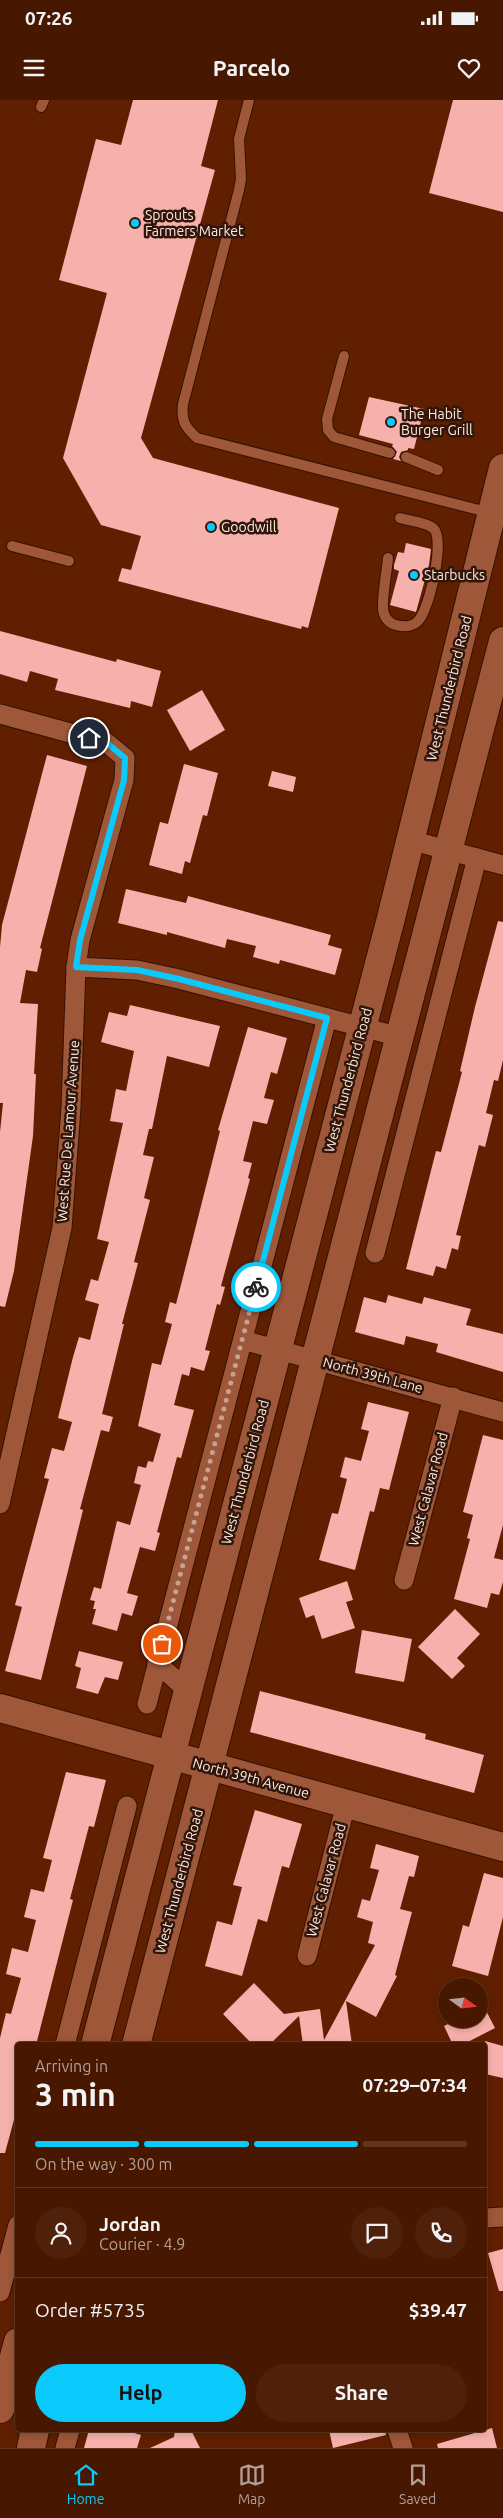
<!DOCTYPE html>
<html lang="en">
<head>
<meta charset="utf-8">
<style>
  :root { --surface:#481700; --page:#4f200a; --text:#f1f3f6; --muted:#b19f99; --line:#603622; --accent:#09cafa }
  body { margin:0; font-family:Ubuntu,sans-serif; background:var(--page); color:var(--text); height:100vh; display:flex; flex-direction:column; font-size:19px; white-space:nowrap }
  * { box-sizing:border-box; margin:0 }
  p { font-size:16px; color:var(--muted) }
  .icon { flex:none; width:28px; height:28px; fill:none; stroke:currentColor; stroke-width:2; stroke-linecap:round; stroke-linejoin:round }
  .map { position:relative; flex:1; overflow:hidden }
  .sheet { position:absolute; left:15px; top:1942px; width:472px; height:390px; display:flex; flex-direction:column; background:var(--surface); border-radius:5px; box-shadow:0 2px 8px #0003,0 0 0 1px var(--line) }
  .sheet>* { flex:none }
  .needle { width:32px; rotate:105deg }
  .tools { position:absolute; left:438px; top:1878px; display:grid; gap:10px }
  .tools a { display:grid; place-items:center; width:50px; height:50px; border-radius:50%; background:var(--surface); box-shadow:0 2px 8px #0003,0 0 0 1px var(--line); font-size:25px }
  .pin { position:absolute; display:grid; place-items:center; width:42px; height:42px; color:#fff; margin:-21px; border:2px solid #fff; border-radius:50%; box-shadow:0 1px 5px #0007 }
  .courier { position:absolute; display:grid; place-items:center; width:50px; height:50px; margin:-25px; border:4px solid #09cafa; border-radius:50%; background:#fff; color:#222; box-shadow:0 1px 6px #0007 }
  .overview em { font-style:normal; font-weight:700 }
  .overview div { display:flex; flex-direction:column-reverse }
  .overview { display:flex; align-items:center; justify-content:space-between; height:85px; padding:0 20px }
  h1 { font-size:32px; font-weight:700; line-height:38px }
  .bar { display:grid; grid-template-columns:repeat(4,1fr); gap:8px 5px; align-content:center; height:60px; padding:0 20px }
  .bar i { height:6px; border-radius:4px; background:var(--line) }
  .bar .active { background:var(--accent) }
  .bar p { grid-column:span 4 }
  .line { display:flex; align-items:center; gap:12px; padding:0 20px; border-top:1px solid var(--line) }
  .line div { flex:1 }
  .round { display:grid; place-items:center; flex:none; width:52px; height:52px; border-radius:26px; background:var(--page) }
  .action { display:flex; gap:10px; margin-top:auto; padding:10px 20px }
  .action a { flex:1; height:58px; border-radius:30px; background:var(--accent); color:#111; font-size:20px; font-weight:700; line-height:58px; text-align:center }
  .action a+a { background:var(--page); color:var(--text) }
  .status { display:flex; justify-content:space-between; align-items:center; height:35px; padding:0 25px; background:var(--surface); direction:ltr }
  .status svg { height:14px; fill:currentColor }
  header { display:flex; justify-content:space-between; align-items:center; height:65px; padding:0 20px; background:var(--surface); font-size:22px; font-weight:700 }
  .dock { display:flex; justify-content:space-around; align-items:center; height:70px; border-top:1px solid var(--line); background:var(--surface); font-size:14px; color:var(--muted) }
  .dock a { display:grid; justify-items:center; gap:2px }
  .dock .active { color:var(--accent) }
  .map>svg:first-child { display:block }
</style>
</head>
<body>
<div class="status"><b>07:26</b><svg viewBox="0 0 49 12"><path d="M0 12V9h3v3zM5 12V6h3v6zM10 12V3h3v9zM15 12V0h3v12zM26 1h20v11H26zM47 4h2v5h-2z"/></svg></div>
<header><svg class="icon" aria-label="menu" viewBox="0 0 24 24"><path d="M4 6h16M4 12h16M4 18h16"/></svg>Parcelo<svg class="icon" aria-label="heart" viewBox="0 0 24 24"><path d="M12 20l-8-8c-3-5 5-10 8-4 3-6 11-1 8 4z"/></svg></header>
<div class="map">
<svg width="503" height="2348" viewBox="0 0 503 2348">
  <rect width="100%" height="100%" fill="#601f00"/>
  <!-- building -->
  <g fill="#f7b1ad">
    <polygon points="133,0 218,0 201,66 215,70 141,338 153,358 339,408 308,528 302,526 301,529 118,481 122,468 131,470 141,436 101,425 63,358 107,193 59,180 96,39 121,45"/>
    <polygon points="453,0 503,0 503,112 429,93"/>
    <polygon points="369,297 424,309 414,349 408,348 408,350 401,352 399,357 401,361 393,359 397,352 392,346 393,344 359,335"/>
    <polygon points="406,443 431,449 429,465 416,512 390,505 399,471 394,469 394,465 398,452 404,453"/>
    <polygon points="0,531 116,562 117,559 161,571 152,607 131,601 130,608 55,590 58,579 30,571 27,582 0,574"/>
    <polygon points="202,590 225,630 190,651 167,610"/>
    <polygon points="47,655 87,666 40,848 42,849 37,872 26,870 20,903 38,904 34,974 36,974 33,1036 14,1171 5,1207 0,1206 0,1032 3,1003 0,1003 0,847 2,825"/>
    <polygon points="184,664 218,673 207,716 203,715 190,763 185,761 182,774 149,765 160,722 168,724"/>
    <polygon points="272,671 296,677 293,692 268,686"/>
    <polygon points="126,789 186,803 188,796 331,835 328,845 342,849 335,875 280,860 279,864 253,857 256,846 227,839 225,848 167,832 167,835 118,823"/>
    <polygon points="498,821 503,822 503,960 498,981 494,980 486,1013 493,1015 485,1047 479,1045 456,1135 461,1136 458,1150 452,1148 446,1169 436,1166 433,1176 406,1169 436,1051 441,1052 462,972 460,971 475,907"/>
    <polygon points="130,905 220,926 209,967 167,956 152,1029 149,1029 143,1055 154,1057 144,1098 150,1100 134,1162 138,1163 122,1224 124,1224 102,1314 113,1317 109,1332 101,1330 80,1409 83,1410 41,1580 5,1571 22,1507 15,1505 49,1379 44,1378 52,1348 64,1351 72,1322 58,1318 73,1257 79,1237 90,1240 99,1204 85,1200 91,1179 98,1181 109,1142 97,1139 123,1023 110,1021 116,989 126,991 134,951 101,942 109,912 127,916"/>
    <polygon points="248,927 287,938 277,974 271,972 264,998 274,1000 267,1024 253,1021 243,1061 252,1063 248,1078 250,1079 221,1186 225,1187 220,1205 217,1204 205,1250 210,1251 204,1271 191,1267 189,1276 182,1274 174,1305 194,1310 181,1358 177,1357 157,1432 160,1433 155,1451 140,1447 127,1493 138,1496 132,1516 122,1513 117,1531 92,1524 96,1509 93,1509 95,1501 90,1500 94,1487 101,1489 117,1421 130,1425 141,1385 134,1383 138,1366 146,1368 148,1361 153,1362 161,1334 138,1326 152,1263 161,1265 172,1224 165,1222 170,1202 176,1204 183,1177 220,1031 218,1030"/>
    <polygon points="388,1195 422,1204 424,1197 471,1209 466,1225 503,1234 503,1272 436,1252 438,1244 406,1236 404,1245 355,1232 364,1197 386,1203"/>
    <polygon points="368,1302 409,1312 389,1390 380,1388 374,1412 370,1411 355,1470 319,1460 332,1413 338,1414 347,1379 340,1377 345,1357 361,1361 369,1331 361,1329"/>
    <polygon points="483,1335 503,1340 503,1425 494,1458 503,1460 503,1482 499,1495 491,1493 487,1508 454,1499 470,1439 467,1438 473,1415 463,1412"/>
    <polygon points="347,1481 353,1500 346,1502 355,1528 322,1539 314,1515 306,1518 299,1498"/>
    <polygon points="455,1509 480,1534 457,1558 465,1566 452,1579 418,1547"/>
    <polygon points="362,1530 412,1539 404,1582 355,1573"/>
    <polygon points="79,1551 123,1562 118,1580 105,1577 98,1594 76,1588 81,1568 75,1566"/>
    <polygon points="260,1591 426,1634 425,1639 484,1655 474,1693 250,1632"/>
    <polygon points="66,1672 106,1680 94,1727 89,1726 70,1799 73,1800 36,1945 18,1945 18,2005 5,2053 0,2053 0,1938 6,1913 11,1914 21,1878 6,1874 12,1848 28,1852 36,1820 24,1817 31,1789 44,1792 52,1760 43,1758"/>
    <polygon points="255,1710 302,1724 289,1768 282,1766 267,1822 258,1819 242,1876 205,1866 217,1821 232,1825 242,1787 233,1785"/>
    <polygon points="376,1744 419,1756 414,1777 409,1776 400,1809 412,1812 395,1875 397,1876 376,1917 346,1901 352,1945 303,1945 299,1916 269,1945 253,1945 223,1914 254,1883 284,1914 320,1909 324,1940 375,1845 368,1843 373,1822 357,1817 362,1799 370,1801 379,1770 370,1768"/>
    <polygon points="484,1773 503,1778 503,1817 488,1876 452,1866 463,1825 469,1827"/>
    <polygon points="479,1897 495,1928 462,1945 453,1945 444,1926 458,1919 479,1919"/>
    <polygon points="485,1941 503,1946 503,1978 485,1974"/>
    <polygon points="503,2149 503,2191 499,2191 488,2153"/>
    <polygon points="492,2328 497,2348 438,2348 437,2344"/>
    <polygon points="89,2330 124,2330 141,2335 137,2348 84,2348"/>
    <polygon points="175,2330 191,2330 200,2348 150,2348 174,2337"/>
    <polygon points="329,2330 385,2330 386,2335 333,2348"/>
  </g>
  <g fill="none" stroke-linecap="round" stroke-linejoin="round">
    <!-- lane casing -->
    <g stroke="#351204" stroke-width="12">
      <g id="lane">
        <path d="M249,0L239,39L241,79L239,90L183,304C181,321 185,327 197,338L491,413"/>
        <polyline points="41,7 44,0"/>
        <polyline points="344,256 327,319 328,330 334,337 390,353"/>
        <polyline points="406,357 438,370"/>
        <polyline points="12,446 69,461"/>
        <path d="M388,458C387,471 382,497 383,508C383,516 388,523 396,525C403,527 411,527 417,522C429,513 446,437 433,428C425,422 409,421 400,418"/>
      </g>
    </g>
    <!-- street casing -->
    <g stroke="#351204" stroke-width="21">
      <g id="street">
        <polyline points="0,614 107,643 125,658 124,680 80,840 76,867 71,1008 62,1128 0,1404"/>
        <polyline points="410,740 503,765"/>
        <polyline points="76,867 137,870 179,879 400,937"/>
        <polyline points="375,1153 477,758"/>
        <polyline points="243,1240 503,1312"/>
        <polyline points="404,1480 453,1297"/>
        <polyline points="157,1563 188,1591"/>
        <polyline points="147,1604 327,918"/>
        <polyline points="307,1856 346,1704"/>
        <polyline points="65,1945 127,1706"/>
        <polyline points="485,2118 503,2117"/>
        <polyline points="0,2192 18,2125"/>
        <polyline points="397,2330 403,2348"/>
        <polyline points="65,2348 70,2330"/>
      </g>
    </g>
    <!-- secondary casing -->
    <g stroke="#351204" stroke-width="30">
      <g id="secondary">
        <polyline points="0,1608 503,1747"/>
        <polyline points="95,1945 390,822 503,368"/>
        <polyline points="136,1945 503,541"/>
        <polyline points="0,2309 18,2242"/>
        <polyline points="31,2348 35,2330"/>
      </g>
    </g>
    <!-- lane -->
    <use href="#lane" stroke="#9e5739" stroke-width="10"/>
    <!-- street -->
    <use href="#street" stroke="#9e5739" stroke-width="19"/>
    <!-- secondary -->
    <use href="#secondary" stroke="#9e5739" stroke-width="28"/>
  </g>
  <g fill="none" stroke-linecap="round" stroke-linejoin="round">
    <!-- done -->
    <polyline stroke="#c5a394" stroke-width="5" stroke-dasharray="0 9" points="162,1544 256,1187"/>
    <!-- route -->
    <polyline stroke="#09cafa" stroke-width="6" points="89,638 107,643 125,658 124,680 80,840 76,867 137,870 179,879 327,918 256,1187"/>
  </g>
  <!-- markers -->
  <g fill="#09cafa" stroke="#321509" stroke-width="2">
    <circle cx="135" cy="123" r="5"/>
    <circle cx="391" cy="322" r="5"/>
    <circle cx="211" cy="427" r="5"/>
    <circle cx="414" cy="475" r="5"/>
  </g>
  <g text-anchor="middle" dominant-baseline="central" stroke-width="5" stroke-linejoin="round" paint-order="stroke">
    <!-- poi labels -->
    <g font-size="14" fill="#fbeae3" stroke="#321509" text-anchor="start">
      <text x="145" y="115">Sprouts<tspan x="145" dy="16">Farmers Market</tspan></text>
      <text x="401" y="314">The Habit<tspan x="401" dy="16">Burger Grill</tspan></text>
      <text x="221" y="427">Goodwill</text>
      <text x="424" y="475">Starbucks</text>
    </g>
    <!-- street labels -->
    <g font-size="14" fill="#fbeae3" stroke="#321509">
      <text transform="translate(449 588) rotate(-76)">West Thunderbird Road</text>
      <text transform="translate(348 980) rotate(-75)">West Thunderbird Road</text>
      <text transform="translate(68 1031) rotate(-86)">West Rue De Lamour Avenue</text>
      <text transform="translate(373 1275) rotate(15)">North 39th Lane</text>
      <text transform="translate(245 1372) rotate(-75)">West Thunderbird Road</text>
      <text transform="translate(428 1389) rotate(-75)">West Calavar Road</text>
      <text transform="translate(251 1678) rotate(15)">North 39th Avenue</text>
      <text transform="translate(326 1780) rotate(-75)">West Calavar Road</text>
      <text transform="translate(179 1781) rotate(-75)">West Thunderbird Road</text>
    </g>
  </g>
</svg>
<div class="tools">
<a><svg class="needle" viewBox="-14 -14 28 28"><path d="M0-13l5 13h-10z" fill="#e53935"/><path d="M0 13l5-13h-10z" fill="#b19f99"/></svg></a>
</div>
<div class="pin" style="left:162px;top:1544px;background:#ea580c"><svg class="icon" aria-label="bag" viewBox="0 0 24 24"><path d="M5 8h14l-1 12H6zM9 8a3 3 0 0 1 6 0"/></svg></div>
<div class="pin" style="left:89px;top:638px;background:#1f2937"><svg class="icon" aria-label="home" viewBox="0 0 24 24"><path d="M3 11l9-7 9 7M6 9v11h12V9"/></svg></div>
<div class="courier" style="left:256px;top:1187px"><svg class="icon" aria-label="bike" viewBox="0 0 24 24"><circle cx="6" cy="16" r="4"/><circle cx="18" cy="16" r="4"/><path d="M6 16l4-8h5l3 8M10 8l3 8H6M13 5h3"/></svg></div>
<section class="sheet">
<div class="overview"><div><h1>3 min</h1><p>Arriving in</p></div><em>07:29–07:34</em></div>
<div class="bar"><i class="active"></i><i class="active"></i><i class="active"></i><i></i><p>On the way · 300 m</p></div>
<div class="line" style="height:90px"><a class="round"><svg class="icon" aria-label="person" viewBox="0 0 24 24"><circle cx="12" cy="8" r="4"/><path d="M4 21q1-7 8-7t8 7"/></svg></a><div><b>Jordan</b><p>Courier · 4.9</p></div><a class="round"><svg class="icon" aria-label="chat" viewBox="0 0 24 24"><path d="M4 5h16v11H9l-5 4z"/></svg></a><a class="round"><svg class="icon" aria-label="phone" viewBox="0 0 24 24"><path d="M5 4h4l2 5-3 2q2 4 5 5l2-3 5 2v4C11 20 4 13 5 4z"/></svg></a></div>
<div class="line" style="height:65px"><div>Order #5735</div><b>$39.47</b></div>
<div class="action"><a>Help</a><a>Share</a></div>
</section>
</div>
<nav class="dock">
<a class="active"><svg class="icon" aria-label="home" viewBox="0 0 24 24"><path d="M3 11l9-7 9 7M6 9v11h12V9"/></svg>Home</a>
<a><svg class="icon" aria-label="map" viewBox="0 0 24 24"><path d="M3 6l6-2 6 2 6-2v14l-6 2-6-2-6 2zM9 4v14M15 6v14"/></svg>Map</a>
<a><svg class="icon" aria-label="saved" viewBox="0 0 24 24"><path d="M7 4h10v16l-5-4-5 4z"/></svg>Saved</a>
</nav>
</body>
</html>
